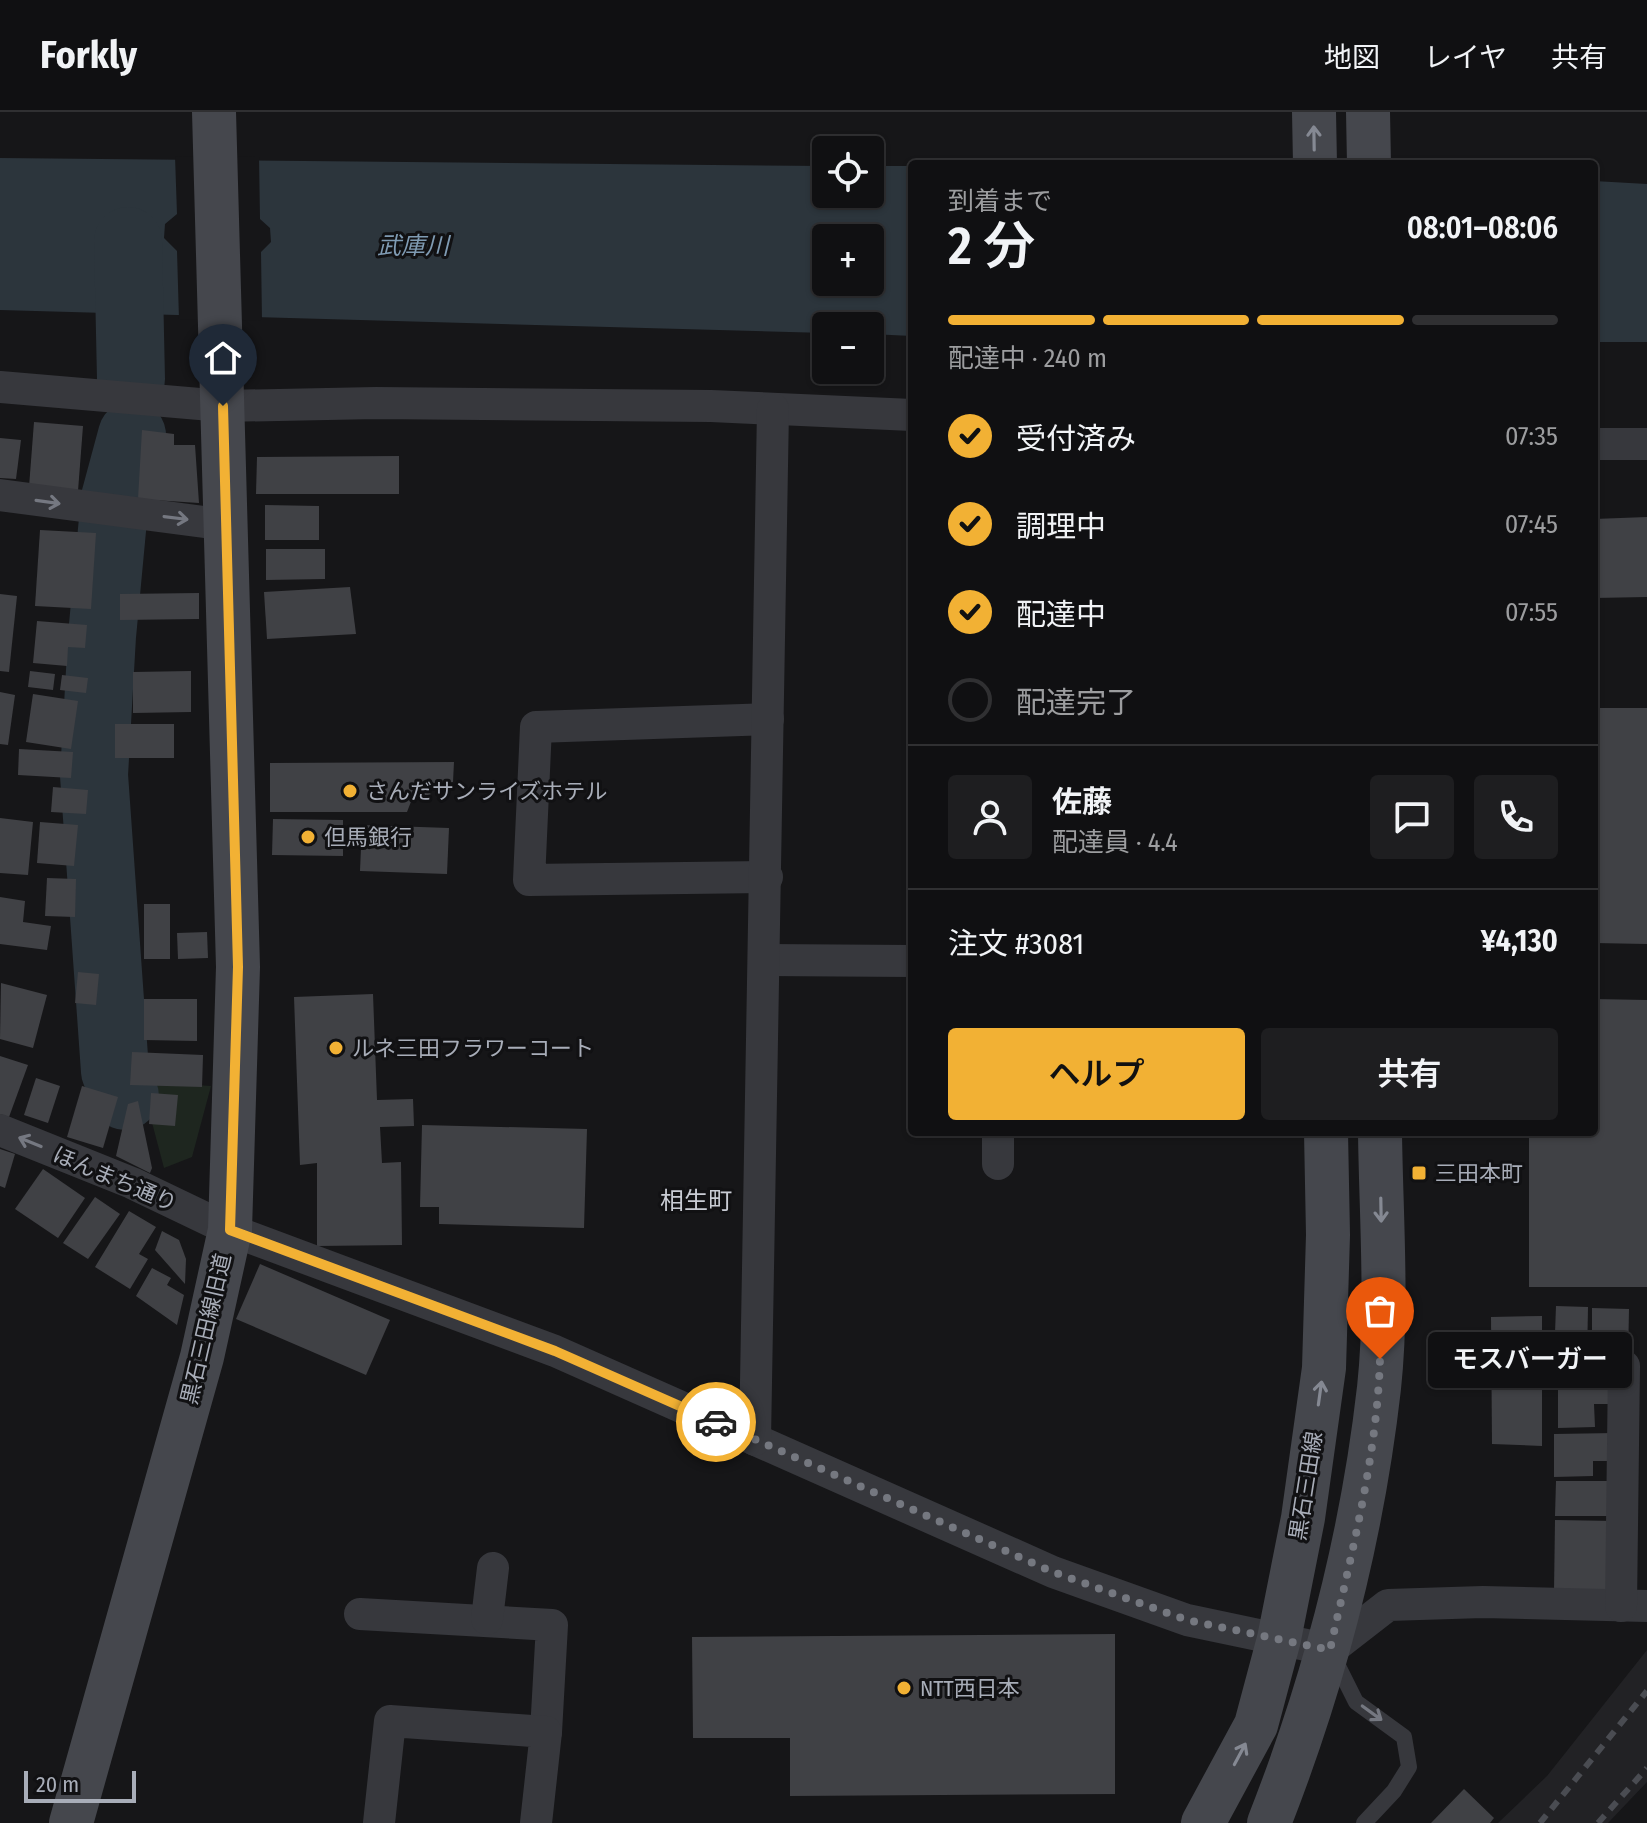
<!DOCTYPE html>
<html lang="ja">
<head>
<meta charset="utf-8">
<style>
  :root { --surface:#101012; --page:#1e1e20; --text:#f1f3f6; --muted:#9c9d9f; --line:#303032; --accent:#f2b134 }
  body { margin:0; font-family:"Fira Sans Condensed","Noto Sans JP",sans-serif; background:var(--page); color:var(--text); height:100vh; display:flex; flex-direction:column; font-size:30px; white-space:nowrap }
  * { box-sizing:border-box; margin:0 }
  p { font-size:26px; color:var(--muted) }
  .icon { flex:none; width:44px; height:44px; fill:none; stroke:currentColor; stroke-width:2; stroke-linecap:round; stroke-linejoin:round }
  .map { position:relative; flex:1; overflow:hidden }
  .side { position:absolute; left:908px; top:48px; width:690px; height:976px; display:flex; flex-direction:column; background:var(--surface); border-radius:8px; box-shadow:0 2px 6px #0004,0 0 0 2px var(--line) }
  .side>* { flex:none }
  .tools { position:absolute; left:812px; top:24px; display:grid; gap:16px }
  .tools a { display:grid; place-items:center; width:72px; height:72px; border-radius:8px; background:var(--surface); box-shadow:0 2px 6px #0004,0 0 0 2px var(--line); font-size:40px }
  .scale { position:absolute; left:24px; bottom:20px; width:112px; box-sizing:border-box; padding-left:8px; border:4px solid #a8adb8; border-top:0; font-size:22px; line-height:28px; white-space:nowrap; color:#a8adb8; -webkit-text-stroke:6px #111113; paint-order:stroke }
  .pin { position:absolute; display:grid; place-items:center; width:68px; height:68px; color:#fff; margin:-82px -34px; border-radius:50% 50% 50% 0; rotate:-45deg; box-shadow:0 0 8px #0007 }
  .pin .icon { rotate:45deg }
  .courier { position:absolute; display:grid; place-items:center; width:80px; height:80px; margin:-40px; border:6px solid #f2b134; border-radius:50%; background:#fff; color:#222; box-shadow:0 2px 10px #0007 }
  .bubble { position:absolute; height:56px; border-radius:8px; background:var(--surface); box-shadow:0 2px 6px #0004,0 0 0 2px var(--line); font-size:26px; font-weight:600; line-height:56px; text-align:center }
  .summary em { font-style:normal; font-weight:600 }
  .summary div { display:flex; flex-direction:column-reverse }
  .summary { display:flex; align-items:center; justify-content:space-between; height:136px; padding:0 40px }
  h1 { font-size:52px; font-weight:600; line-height:60px }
  .bar { display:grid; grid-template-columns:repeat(4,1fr); gap:12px 8px; align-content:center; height:96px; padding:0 40px }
  .bar i { height:10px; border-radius:6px; background:var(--line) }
  .bar .on { background:var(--accent) }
  .bar p { grid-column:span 4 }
  .line { display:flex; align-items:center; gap:20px; padding:0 40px; border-top:2px solid var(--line) }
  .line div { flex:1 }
  .round { display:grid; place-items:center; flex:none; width:84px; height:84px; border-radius:8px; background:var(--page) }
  ol { padding:0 40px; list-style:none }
  li { display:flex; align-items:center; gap:24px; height:88px }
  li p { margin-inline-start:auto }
  li .icon { padding:8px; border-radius:50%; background:var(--accent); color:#111; stroke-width:4 }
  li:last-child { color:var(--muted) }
  li i { width:44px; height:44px; border:4px solid var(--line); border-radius:50% }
  .button { display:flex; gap:16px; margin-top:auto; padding:16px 40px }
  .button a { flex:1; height:92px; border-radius:8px; background:var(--accent); color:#111; font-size:32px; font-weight:600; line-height:92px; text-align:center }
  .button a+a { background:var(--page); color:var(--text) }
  header { display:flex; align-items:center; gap:48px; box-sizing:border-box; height:112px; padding:0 40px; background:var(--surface); border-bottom:2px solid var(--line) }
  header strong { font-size:38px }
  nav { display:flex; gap:44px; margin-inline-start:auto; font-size:28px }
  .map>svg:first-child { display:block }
</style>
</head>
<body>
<header>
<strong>Forkly</strong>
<nav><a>地図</a><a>レイヤ</a><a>共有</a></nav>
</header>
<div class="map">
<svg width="1647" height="1711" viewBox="0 0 1647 1711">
  <rect width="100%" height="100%" fill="#161618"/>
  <!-- built -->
  <polygon fill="#222225" points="1647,1538 1647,1670 1608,1711 1498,1711 1547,1664"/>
  <!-- green -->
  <polygon fill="#1e261f" points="141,969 211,974 192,1045 164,1056"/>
  <!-- water -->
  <g fill="#2c353c" fill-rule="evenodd">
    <path d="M0,46L826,54V82H870V54H912V224L870,222V214H826V221L0,198ZM826,126H870V170H826Z"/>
    <polygon points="1594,69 1647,72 1647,230 1594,230"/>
  </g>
  <!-- pier -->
  <polygon fill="#161618" points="175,44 259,45 260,107 270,116 271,130 261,140 262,209 179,207 177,139 164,126 165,112 177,102"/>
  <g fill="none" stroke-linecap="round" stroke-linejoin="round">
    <!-- river -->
    <g stroke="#2c353c" stroke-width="68">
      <polyline points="128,129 131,267"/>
      <polyline points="125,984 115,959 94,663 102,524 115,386 132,323"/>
    </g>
  </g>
  <!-- building -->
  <g fill="#404145">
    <polygon points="34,310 83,314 78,379 29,375"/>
    <polygon points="142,318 174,322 174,333 195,333 199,391 138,387"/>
    <polygon points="0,326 21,328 16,367 0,366"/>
    <polygon points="399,344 399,382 256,382 257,345"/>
    <polygon points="265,393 319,394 319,428 265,428"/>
    <polygon points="1647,405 1647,485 1594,486 1594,407"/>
    <polygon points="40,418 96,421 91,497 35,494"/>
    <polygon points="266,437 325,437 325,467 266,468"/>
    <polygon points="350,475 356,522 267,527 264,480"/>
    <polygon points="199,481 199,507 120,508 120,482"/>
    <polygon points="0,482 17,484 9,560 0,559"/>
    <polygon points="37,509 87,513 85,536 68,535 67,554 33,551"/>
    <polygon points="30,559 55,562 53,578 28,575"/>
    <polygon points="191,559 191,600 133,601 133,560"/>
    <polygon points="62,563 88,566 86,581 60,578"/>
    <polygon points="0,580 15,583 8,633 0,632"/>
    <polygon points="33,582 78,589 71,637 26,630"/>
    <polygon points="1594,596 1647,596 1647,832 1594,831"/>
    <rect x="115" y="612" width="59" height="34"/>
    <polygon points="19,637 73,640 71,666 18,663"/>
    <polygon points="454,650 453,670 431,671 430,687 412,687 407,700 270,700 270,651"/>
    <polygon points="53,675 88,678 86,702 51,700"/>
    <polygon points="0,706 33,710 28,763 0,761"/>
    <polygon points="273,707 343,708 343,744 272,743"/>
    <polygon points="40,710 78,713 74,754 37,751"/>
    <polygon points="362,713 449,716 447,762 360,759"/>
    <polygon points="47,766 76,767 75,805 45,804"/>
    <polygon points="0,785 25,789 23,810 51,814 47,838 0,832"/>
    <rect x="144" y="792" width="26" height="55"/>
    <polygon points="207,820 208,846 178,847 177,821"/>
    <polygon points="78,860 99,862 96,893 75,891"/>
    <polygon points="1,871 47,883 33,936 0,927"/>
    <polygon points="373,882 377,988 413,987 414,1014 380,1015 382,1051 401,1050 402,1133 317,1134 317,1051 300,1053 294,885"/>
    <polygon points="144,887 197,887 197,929 144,928"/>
    <polygon points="1594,887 1647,888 1647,1175 1529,1175 1529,1020 1594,1020"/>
    <polygon points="132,940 203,943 202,975 130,973"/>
    <polygon points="0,944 28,953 9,1005 0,1002"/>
    <polygon points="36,966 60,974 48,1011 24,1003"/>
    <polygon points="82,974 118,985 103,1036 67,1025"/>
    <polygon points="151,981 178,983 175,1014 149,1012"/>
    <polygon points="138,989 152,1056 150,1061 116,1044 128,992"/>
    <polygon points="422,1013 587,1017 584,1116 439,1112 439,1095 420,1095"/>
    <polygon points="0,1037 15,1042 5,1076 0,1074"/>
    <polygon points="43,1057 85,1086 58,1126 15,1097"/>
    <polygon points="95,1085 120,1102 88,1147 63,1131"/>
    <polygon points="129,1099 156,1115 139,1142 148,1147 130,1177 95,1155"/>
    <polygon points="162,1119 179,1128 186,1147 185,1172 155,1138"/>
    <polygon points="260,1152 390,1208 366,1263 236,1207"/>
    <polygon points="152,1156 171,1166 167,1173 184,1183 177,1213 136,1184"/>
    <polygon points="1556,1194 1588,1195 1587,1248 1554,1248"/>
    <polygon points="1592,1196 1629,1197 1628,1247 1592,1247"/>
    <polygon points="1542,1204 1542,1334 1492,1332 1491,1205"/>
    <polygon points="1558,1267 1617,1267 1617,1292 1594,1292 1595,1315 1558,1316"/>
    <polygon points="1615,1321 1616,1349 1593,1349 1593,1364 1554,1365 1554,1322"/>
    <polygon points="1556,1369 1616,1369 1607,1404 1555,1404"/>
    <polygon points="1555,1408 1616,1409 1614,1482 1554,1481"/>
    <polygon points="1115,1522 1115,1682 790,1684 790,1626 693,1626 692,1525"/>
    <polygon points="1464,1677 1494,1706 1490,1711 1431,1711"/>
  </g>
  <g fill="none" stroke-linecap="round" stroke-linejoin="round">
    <!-- lane -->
    <polyline stroke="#37383d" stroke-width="16" points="1334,1546 1356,1590 1404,1625 1409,1655 1394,1679 1364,1711"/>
    <!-- street -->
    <g stroke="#37383d" stroke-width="32">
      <polyline points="0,275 223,294 376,291 711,294 912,303"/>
      <polyline points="1594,332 1647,332"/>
      <polyline points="0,383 227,413"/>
      <polyline points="767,765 529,768 536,615 768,607"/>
      <polyline points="765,848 912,849"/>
      <polyline points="0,1018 132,1071 230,1118 555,1239 1053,1460 1187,1508 1330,1538 1388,1493 1483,1490 1647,1494"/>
      <polyline points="998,1020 998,1052"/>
      <polyline points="1572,1255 1624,1254 1621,1494"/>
      <polyline points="755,1328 773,297"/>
      <polyline points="360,1502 552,1513 546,1620"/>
      <polyline points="487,1507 493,1456"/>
      <polyline points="379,1711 390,1609 546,1620 536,1711"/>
    </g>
    <!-- secondary -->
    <g stroke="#45474d" stroke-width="44">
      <polyline points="1314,0 1315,52"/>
      <polyline points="1368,0 1369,52"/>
      <polyline points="71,1711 202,1245 230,1118 238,855 214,0"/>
      <polyline points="1203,1711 1256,1613 1279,1527 1303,1406 1324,1256 1328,1123 1326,1020"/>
      <path d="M1269,1711C1324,1571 1362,1426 1379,1276C1388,1192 1381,1104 1380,1020"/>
    </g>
    <!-- rail -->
    <g stroke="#4a4c52" stroke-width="6" stroke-dasharray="10 8" stroke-linecap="butt">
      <polyline points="1540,1711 1647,1579"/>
      <polyline points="1598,1711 1647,1656"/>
    </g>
  </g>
  <!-- one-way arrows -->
  <defs><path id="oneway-shaft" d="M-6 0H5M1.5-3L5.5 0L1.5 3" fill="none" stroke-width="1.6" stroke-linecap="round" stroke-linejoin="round" transform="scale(2)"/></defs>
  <g stroke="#858993">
    <use href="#oneway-shaft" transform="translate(1314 26) rotate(-91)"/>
    <use href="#oneway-shaft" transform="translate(1381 1098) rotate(89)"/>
    <use href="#oneway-shaft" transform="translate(1320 1281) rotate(-82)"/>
    <use href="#oneway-shaft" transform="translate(1240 1642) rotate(-62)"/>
  </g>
  <g stroke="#757881">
    <use href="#oneway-shaft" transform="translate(48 390) rotate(8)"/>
    <use href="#oneway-shaft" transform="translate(176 406) rotate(7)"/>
    <use href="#oneway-shaft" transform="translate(30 1030) rotate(-158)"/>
    <use href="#oneway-shaft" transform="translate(1372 1601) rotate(36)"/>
  </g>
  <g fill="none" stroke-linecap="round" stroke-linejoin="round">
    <!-- done -->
    <path stroke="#757880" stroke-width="8" stroke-dasharray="0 14.4" d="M716,1310L1053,1460L1187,1508L1330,1538C1351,1443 1377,1345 1380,1247"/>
    <!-- route -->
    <polyline stroke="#f2b134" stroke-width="10" points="223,294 238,855 230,1118 555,1239 716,1310"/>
  </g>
  <!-- markers -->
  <g fill="#f2b134" stroke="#111113" stroke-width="3">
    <circle cx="350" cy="679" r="8"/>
    <circle cx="308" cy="725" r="8"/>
    <circle cx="336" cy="936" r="8"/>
    <rect x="1411" y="1053" width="16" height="16" rx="4"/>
    <circle cx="904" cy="1576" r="8"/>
  </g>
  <g text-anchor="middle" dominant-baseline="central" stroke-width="6" stroke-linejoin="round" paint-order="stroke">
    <!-- poi labels -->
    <g font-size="22" fill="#a8adb8" stroke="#111113" text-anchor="start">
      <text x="366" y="679">さんだサンライズホテル</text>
      <text x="324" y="725">但馬銀行</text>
      <text x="352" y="936">ルネ三田フラワーコート</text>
      <text x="1435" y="1061">三田本町</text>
      <text x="920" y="1576">NTT西日本</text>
    </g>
    <!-- street labels -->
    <g font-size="22" fill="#a8adb8" stroke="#111113">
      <text transform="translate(115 1067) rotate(23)">ほんまち通り</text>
      <text transform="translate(206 1217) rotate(-77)">黒石三田線旧道</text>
      <text transform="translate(1306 1374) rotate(-81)">黒石三田線</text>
    </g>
    <!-- water labels -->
    <g font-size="24" font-style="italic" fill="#7f9bb3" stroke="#111113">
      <text x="413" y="134">武庫川</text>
    </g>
    <!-- neighbourhood labels -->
    <g font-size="24" fill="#c9ccd4" stroke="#111113">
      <text x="696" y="1089">相生町</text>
    </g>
  </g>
</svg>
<div class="tools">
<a><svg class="icon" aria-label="locate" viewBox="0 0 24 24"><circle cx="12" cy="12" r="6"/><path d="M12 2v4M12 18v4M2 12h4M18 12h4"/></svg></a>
<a>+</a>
<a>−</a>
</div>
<div class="scale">20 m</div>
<div class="pin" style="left:1380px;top:1247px;background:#ea580c"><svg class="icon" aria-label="bag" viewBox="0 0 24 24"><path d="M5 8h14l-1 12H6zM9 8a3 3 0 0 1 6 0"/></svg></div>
<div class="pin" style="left:223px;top:294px;background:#1f2937"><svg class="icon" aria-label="home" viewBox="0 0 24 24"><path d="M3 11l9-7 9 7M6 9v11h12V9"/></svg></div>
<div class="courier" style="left:716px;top:1310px"><svg class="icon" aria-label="car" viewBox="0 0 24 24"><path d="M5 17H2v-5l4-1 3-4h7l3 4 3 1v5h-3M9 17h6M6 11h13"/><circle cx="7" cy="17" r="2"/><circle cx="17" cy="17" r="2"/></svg></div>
<div class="bubble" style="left:1428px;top:1220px;width:204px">モスバーガー</div>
<section class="side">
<div class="summary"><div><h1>2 分</h1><p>到着まで</p></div><em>08:01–08:06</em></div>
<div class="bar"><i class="on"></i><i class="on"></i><i class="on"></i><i></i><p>配達中 · 240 m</p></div>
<ol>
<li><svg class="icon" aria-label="check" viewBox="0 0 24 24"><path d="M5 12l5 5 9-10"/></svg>受付済み<p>07:35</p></li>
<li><svg class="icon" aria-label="check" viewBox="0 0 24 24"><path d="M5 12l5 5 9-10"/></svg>調理中<p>07:45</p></li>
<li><svg class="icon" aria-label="check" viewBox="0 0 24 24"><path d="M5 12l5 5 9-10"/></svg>配達中<p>07:55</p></li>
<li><i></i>配達完了</li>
</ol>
<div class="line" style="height:144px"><a class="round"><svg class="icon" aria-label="person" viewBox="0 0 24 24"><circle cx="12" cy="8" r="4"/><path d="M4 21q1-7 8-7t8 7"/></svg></a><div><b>佐藤</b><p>配達員 · 4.4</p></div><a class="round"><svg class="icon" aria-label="chat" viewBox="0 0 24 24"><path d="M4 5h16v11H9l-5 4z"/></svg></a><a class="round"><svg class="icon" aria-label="phone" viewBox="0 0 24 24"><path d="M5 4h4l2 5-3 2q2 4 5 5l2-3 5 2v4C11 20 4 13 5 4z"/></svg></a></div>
<div class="line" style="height:104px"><div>注文 #3081</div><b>¥4,130</b></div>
<div class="button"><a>ヘルプ</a><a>共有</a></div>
</section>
</div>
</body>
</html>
